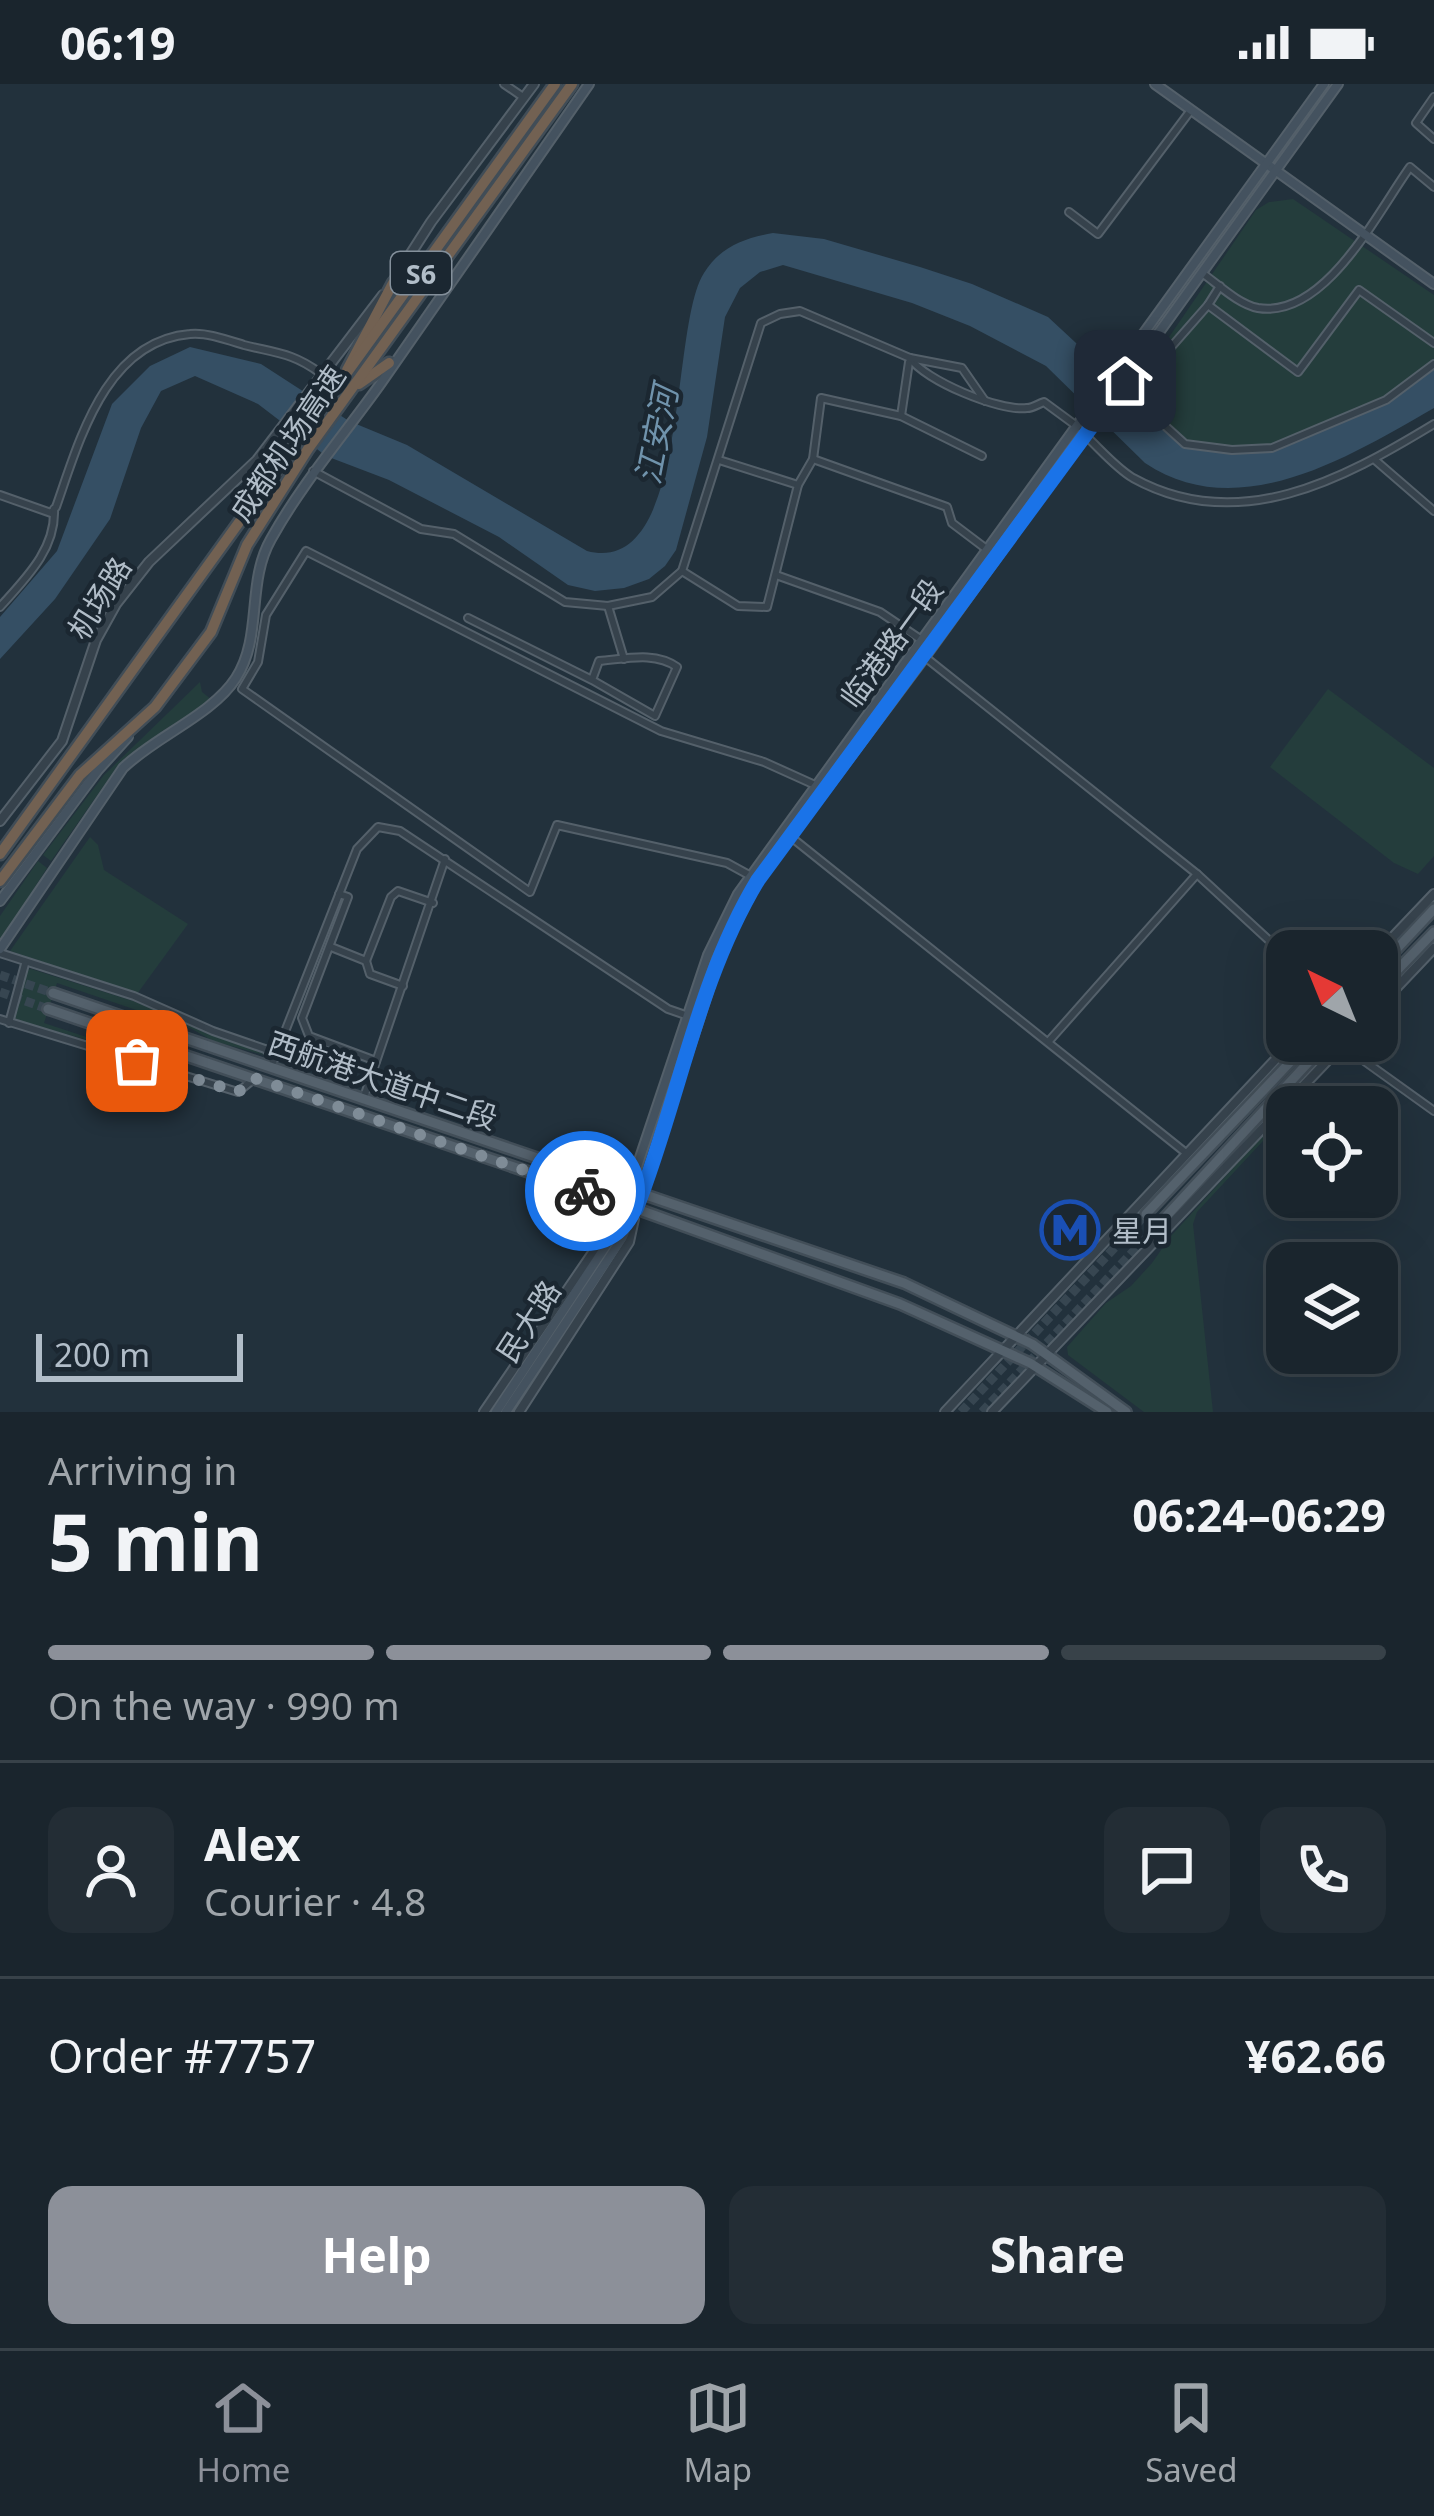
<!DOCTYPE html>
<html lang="en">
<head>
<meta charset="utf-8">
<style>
  :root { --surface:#1a252d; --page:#232d35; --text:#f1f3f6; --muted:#9fa5aa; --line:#384249; --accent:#8c9099 }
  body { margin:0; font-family:"Noto Sans","Noto Sans SC",sans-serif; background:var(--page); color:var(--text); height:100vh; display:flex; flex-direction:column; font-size:45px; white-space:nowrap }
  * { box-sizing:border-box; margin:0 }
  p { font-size:39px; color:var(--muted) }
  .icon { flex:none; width:66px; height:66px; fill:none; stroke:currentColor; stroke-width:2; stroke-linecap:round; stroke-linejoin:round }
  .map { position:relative; height:1328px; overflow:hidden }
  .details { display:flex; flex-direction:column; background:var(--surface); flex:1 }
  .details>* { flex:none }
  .needle { width:78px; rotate:317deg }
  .controls { position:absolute; left:1266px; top:846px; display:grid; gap:24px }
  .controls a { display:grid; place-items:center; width:132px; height:132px; border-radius:24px; background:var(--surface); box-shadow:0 12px 48px #0002,0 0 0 3px var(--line); font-size:60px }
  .scale { position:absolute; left:36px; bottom:30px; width:207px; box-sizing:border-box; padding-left:12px; border:6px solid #b1bdc8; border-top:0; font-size:33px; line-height:42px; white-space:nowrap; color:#b1bdc8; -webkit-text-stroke:9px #1b2731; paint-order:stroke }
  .pin { position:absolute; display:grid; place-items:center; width:102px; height:102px; color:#fff; margin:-51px; border-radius:24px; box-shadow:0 6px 18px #0006 }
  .courier { position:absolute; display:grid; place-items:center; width:120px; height:120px; margin:-60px; border:9px solid #1a73e8; border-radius:50%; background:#fff; color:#222; box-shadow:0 3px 15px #0007 }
  .summary em { font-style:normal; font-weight:700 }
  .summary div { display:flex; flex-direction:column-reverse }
  .summary { display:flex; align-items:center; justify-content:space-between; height:204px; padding:0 48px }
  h1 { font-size:78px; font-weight:700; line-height:90px }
  .bar { display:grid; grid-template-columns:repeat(4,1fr); gap:18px 12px; align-content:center; height:144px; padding:0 48px }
  .bar i { height:15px; border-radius:9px; background:var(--line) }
  .bar .current { background:var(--accent) }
  .bar p { grid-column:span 4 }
  .line { display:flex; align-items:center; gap:30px; padding:0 48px; border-top:3px solid var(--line) }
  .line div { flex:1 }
  .round { display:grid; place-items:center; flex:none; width:126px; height:126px; border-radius:24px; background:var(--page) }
  .action { display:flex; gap:24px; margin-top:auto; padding:24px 48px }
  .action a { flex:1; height:138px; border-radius:24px; background:var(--accent); color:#fff; font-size:48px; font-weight:700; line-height:138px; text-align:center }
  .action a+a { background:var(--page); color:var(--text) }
  .status { display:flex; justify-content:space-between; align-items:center; height:84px; padding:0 60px; background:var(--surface); direction:ltr }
  .status svg { height:33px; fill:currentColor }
  .tab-bar { display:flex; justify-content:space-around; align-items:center; height:168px; border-top:3px solid var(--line); background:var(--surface); font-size:33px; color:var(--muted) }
  .tab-bar a { display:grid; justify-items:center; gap:6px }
  .tab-bar .current { color:var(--accent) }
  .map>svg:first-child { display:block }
</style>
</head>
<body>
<div class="status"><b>06:19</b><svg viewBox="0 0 49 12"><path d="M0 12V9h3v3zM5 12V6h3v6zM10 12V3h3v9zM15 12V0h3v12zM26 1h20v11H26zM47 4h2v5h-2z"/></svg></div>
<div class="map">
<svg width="1434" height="1328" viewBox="0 0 1434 1328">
  <rect width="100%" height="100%" fill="#22313c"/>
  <!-- green -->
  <g fill="#243d3c">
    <polygon points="1293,115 1434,211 1434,280 1386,316 1272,364 1232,366 1185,360 1130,310 1256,126 1269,118"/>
    <polygon points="200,598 202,608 212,616 161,648 115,686 51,777 43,771 104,691"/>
    <polygon points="1328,605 1434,684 1434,772 1418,790 1394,779 1270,683"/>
    <polygon points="90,753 98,761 104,786 188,840 137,910 10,867"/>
    <polygon points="38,777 47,784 0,858 0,832"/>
    <polygon points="31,885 133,917 268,972 213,957 192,945 57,899 44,939 138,970 19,937 13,933 24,887"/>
    <polygon points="1287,1025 1287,1031 1197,1128 1193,1140 1213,1328 1144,1328 1068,1271 1067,1263 1106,1219 1131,1202 1152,1179 1170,1153"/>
  </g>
  <!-- water -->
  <path fill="#354f64" d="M773,149L824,155L920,183L972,200L1048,233L1185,360L1203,363L1272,364L1386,316L1434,280V324C1350,372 1239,442 1145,379L1046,282L970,242L912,219L783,181L760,188L740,204L725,233L707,353L676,466L665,482L649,495L624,504L595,507L568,501L499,453L389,396L326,372L258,320L195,292L161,307L141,344L110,435L55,515L0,575V533L57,467L112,320L150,282L190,263L261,280L349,337L407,361L587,467C691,494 669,243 704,189C720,163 744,154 773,149Z"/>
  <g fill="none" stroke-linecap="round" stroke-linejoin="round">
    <!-- primary-tunnel -->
    <g stroke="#374651" stroke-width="9" stroke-dasharray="9 4.5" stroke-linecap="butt">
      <polyline points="0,891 53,909"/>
      <polyline points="0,908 48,925"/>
      <polyline points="961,1328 1146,1130"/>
      <polyline points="982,1328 1160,1139"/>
    </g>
    <!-- minor casing -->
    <g stroke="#54606a" stroke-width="10">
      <g id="minor">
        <polyline points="504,0 523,13"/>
        <polyline points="1434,13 1416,39 1434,55"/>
        <polyline points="1069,128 1098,150 1191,26"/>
        <path d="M1202,189C1219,201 1238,220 1258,224C1325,235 1377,129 1410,83L1434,103"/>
        <polyline points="1220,202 1208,221 1130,310 1185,360 1232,366 1272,364 1386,316 1434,280"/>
        <polyline points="1208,221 1298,288 1359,206 1434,259"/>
        <path d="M910,274C924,296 1000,328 1027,324C1033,324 1038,320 1044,318L1078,343"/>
        <polyline points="901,332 909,278"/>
        <path d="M1085,351C1100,365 1116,384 1133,394C1238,452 1342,396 1434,340"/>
        <polyline points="813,375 947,423 952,439 997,473"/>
        <polyline points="719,376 798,401"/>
        <polyline points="1375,376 1434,427"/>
        <polyline points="313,387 421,445 454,450 565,518 608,522 652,513 682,487 761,239 780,230 800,227 910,274 962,284 985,317"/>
        <path d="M0,411L51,429L56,423C79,358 105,257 190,250C206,248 228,256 244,261C276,269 293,269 320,289"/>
        <polyline points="682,487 738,522 767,523 798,401 813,375 821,314 901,332 982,372"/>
        <polyline points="776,491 880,528 932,563"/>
        <polyline points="608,522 624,575"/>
        <path d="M0,523C26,494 56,465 54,425"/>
        <path d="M468,534L592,596L599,577C625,575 655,567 677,583L655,632L592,596"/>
        <polyline points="925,573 1197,790 1287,873"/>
        <polyline points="791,753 1186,1069"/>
        <polyline points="749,791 727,779 557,741 530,808 242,605 258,578 266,531 306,467 661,647 764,678 815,701"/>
        <polyline points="339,810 348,813 302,934 309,952 376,977"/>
        <polyline points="331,863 366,877 370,890 403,902"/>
        <polyline points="0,869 134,912 213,947 265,965 275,974"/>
        <polyline points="366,877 391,813 398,807 433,819"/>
        <polyline points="0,935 238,1008 255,994"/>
        <polyline points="9,939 25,880"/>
        <polyline points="1049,957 1197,790"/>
        <polyline points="1342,961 1434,1027"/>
        <polyline points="271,983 357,765 378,743 400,747 668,925 697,935"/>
        <polyline points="364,1013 445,775"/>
      </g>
    </g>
    <!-- tertiary casing -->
    <g stroke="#54606a" stroke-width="12">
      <g id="tertiary">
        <polyline points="392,199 431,138 534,0"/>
        <polyline points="0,737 62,657 96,556 116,520 149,478 257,376 383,211"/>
        <polyline points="1377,870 1434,810"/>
        <polyline points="1377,924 1434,864"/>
        <polyline points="484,1328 618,1132"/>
        <polyline points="519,1328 629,1158 634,1135"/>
        <polyline points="945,1328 1293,957"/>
        <polyline points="992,1328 1346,957"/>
      </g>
    </g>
    <!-- secondary casing -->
    <g stroke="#54606a" stroke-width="12">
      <g id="secondary">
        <polyline points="1155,0 1434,200"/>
        <polyline points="0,817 98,686 128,653"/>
        <path d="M0,865L123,684C156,652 212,631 236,594C263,552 246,499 271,455C302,399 344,351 381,299C451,200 519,99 589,0"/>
        <polyline points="496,1328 615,1148 708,871 738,810 1324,0"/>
        <polyline points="506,1328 623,1153 641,1112 721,868 758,796 925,573 1338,0"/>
      </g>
    </g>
    <!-- primary casing -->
    <g stroke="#424e58" stroke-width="14">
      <g id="primary">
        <polyline points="1377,886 1434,825"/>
        <polyline points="1377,907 1434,848"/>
        <polyline points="53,909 904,1199 1032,1260 1126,1328"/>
        <polyline points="48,925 626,1121 900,1220 1030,1279 1107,1328"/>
        <polyline points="1146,1130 1310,957"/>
        <polyline points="1160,1139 1328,957"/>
      </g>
    </g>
    <!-- motorway casing -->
    <g stroke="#414d57" stroke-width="15">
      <g id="motorway">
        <polyline points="347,286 393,199"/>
        <polyline points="359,300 389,279"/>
        <path d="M0,770C184,513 371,257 555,0"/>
        <polyline points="0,797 80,691 155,623 211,548 247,461 308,365 572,0"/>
      </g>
    </g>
    <!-- minor -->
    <use href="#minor" stroke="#36424c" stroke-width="6"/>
    <!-- tertiary -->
    <use href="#tertiary" stroke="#36424c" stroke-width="8"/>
    <!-- secondary -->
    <use href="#secondary" stroke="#44525f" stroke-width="8"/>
    <!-- primary -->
    <use href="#primary" stroke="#54616c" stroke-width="9"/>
    <!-- motorway -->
    <use href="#motorway" stroke="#726152" stroke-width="10"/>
  </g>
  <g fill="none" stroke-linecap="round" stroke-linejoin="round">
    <!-- done -->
    <polyline stroke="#7f8c97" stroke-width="12" stroke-dasharray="0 21.6" points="137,977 238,1008 254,994 585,1107"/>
    <!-- route -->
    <path stroke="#1a73e8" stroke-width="15" d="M585,1107L636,1125C679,1016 697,897 758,796L1125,297"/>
  </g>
  <!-- icons -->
  <defs>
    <g id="metro-ring" transform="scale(3)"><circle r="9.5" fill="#1b2731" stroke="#1a4fb4" stroke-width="1.5"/><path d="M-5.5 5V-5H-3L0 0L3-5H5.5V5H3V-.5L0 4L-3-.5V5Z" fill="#1a4fb4"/></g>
  </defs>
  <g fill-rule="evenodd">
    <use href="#metro-ring" x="1070" y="1146"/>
  </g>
  <g text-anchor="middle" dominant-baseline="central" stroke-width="9" stroke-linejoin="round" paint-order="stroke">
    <!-- shield labels -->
    <rect fill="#1b2731" stroke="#84909b" stroke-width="3" x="391" y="168" width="60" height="42" rx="9"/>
    <g font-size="27" font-weight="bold" fill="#b1bdc8">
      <text x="421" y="189">S6</text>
    </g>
    <!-- street labels -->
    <g font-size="30" fill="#b1bdc8" stroke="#1b2731">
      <text transform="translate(287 359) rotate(-56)">成都机场高速</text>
      <text transform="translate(99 514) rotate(-58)">机场路</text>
      <text transform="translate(891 559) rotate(-54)">临港路一段</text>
      <text transform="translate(383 996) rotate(19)">西航港大道中二段</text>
      <text transform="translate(528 1237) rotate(-57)">民大路</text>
    </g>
    <!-- poi labels -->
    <g font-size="30" fill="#b1bdc8" stroke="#1b2731" text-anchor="start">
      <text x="1112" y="1146">星月</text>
    </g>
    <!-- water labels -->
    <g font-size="33" font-style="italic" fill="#7093ac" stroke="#1b2731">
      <text transform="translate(656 351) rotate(-79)">江安河</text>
    </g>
  </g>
</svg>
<div class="controls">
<a><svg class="needle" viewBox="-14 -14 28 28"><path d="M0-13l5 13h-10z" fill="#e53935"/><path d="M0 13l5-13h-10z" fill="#9fa5aa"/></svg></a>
<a><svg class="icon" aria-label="locate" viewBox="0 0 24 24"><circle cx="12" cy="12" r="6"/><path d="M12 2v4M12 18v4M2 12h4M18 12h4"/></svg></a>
<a><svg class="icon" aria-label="layers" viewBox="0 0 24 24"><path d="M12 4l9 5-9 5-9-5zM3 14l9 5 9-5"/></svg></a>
</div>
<div class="scale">200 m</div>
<div class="pin" style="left:137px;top:977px;background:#ea580c"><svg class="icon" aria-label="bag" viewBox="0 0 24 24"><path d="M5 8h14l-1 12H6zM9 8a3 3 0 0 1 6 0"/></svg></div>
<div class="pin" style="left:1125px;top:297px;background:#1f2937"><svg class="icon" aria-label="home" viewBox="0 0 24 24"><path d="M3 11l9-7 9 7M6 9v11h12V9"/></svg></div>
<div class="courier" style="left:585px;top:1107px"><svg class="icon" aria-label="bike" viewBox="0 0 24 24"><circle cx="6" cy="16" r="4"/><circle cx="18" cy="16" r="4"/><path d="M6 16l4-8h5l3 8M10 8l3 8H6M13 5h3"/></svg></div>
</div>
<section class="details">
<div class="summary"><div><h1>5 min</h1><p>Arriving in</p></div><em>06:24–06:29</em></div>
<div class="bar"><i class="current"></i><i class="current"></i><i class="current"></i><i></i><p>On the way · 990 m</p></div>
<div class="line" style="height:216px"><a class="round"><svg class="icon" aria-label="person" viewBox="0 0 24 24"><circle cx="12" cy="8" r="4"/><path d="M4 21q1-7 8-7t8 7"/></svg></a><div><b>Alex</b><p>Courier · 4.8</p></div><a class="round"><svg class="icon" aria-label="chat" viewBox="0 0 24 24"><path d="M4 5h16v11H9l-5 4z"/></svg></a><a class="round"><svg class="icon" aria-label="phone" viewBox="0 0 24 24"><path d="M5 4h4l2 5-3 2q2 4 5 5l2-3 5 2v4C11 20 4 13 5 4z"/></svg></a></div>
<div class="line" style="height:156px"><div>Order #7757</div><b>¥62.66</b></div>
<div class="action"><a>Help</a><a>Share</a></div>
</section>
<nav class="tab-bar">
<a class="current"><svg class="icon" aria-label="home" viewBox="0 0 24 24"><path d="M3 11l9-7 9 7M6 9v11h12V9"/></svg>Home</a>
<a><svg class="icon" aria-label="map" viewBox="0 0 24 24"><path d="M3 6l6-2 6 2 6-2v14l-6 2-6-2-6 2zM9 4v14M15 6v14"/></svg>Map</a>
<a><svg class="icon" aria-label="saved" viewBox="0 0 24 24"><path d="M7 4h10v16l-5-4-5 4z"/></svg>Saved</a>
</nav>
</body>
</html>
